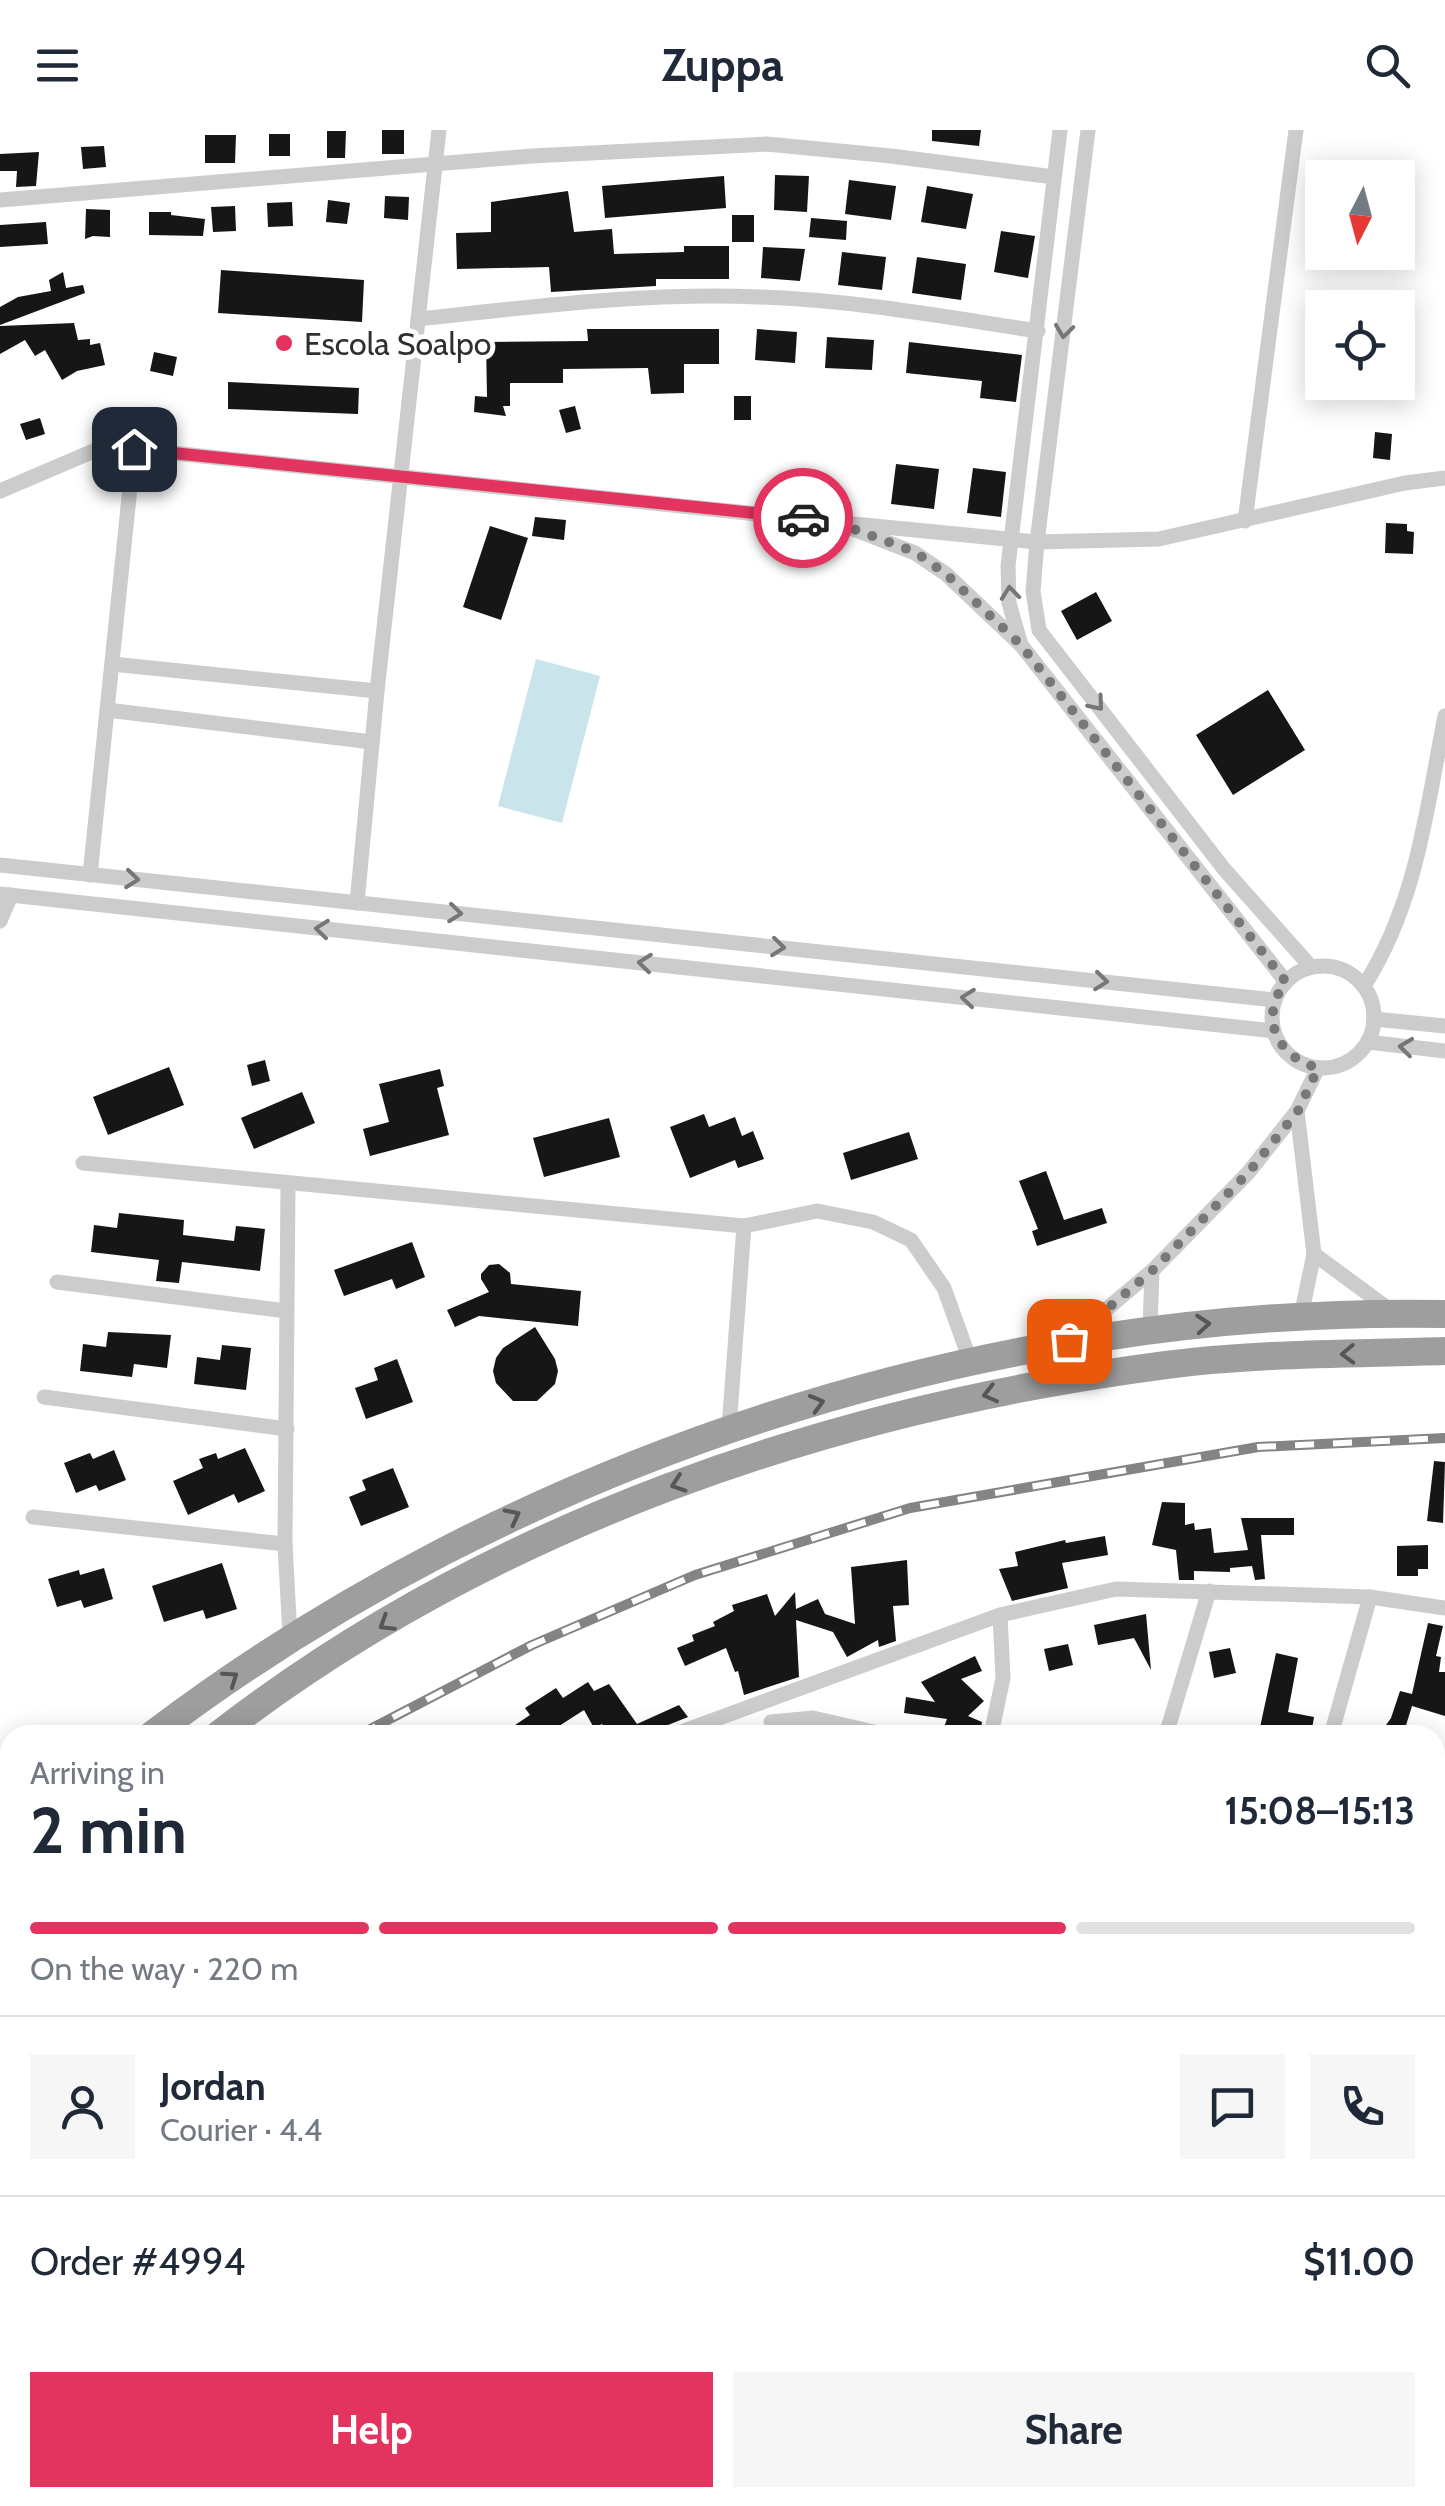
<!DOCTYPE html>
<html lang="en">
<head>
<meta charset="utf-8">
<style>
  :root { --surface:#fff; --page:#f6f6f7; --text:#1f2937; --muted:#747a83; --line:#e0e1e3; --accent:#e3335f }
  body { margin:0; font-family:Cabin,sans-serif; background:var(--page); color:var(--text); height:100vh; display:flex; flex-direction:column; font-size:38px; white-space:nowrap }
  * { box-sizing:border-box; margin:0 }
  p { font-size:32px; color:var(--muted) }
  .icon { flex:none; width:55px; height:55px; fill:none; stroke:currentColor; stroke-width:2; stroke-linecap:round; stroke-linejoin:round }
  .map { position:relative; flex:1; overflow:hidden }
  .sheet { position:absolute; left:0px; top:1595px; width:1445px; height:782px; display:flex; flex-direction:column; background:var(--surface); border-radius:30px 30px 0 0; box-shadow:0 5px 25px #0003 }
  .sheet>* { flex:none }
  .needle { width:65px; rotate:186deg }
  .tools { position:absolute; left:1305px; top:30px; display:grid; gap:20px }
  .tools a { display:grid; place-items:center; width:110px; height:110px; border-radius:0px; background:var(--surface); box-shadow:0 5px 25px #0003; font-size:50px }
  .pin { position:absolute; display:grid; place-items:center; width:85px; height:85px; color:#fff; margin:-42px; border-radius:20px; box-shadow:0 5px 15px #0006 }
  .courier { position:absolute; display:grid; place-items:center; width:100px; height:100px; margin:-50px; border:8px solid #e3335f; border-radius:50%; background:#fff; color:#222; box-shadow:0 2px 12px #0007 }
  .overview em { font-style:normal; font-weight:800 }
  .overview div { display:flex; flex-direction:column-reverse }
  .overview { display:flex; align-items:center; justify-content:space-between; height:170px; padding:0 30px }
  h1 { font-size:65px; font-weight:800; line-height:75px }
  .bar { display:grid; grid-template-columns:repeat(4,1fr); gap:15px 10px; align-content:center; height:120px; padding:0 30px }
  .bar i { height:12px; border-radius:8px; background:var(--line) }
  .bar .active { background:var(--accent) }
  .bar p { grid-column:span 4 }
  .line { display:flex; align-items:center; gap:25px; padding:0 30px; border-top:2px solid var(--line) }
  .line div { flex:1 }
  .round { display:grid; place-items:center; flex:none; width:105px; height:105px; border-radius:0px; background:var(--page) }
  .button { display:flex; gap:20px; margin-top:auto; padding:20px 30px }
  .button a { flex:1; height:115px; border-radius:0px; background:var(--accent); color:#fff; font-size:40px; font-weight:800; line-height:115px; text-align:center }
  .button a+a { background:var(--page); color:var(--text) }
  header { display:flex; justify-content:space-between; align-items:center; height:130px; padding:0 30px; background:var(--surface); font-size:45px; font-weight:800 }
  .map>svg:first-child { display:block }
</style>
</head>
<body>
<header><svg class="icon" aria-label="menu" viewBox="0 0 24 24"><path d="M4 6h16M4 12h16M4 18h16"/></svg>Zuppa<svg class="icon" aria-label="search" viewBox="0 0 24 24"><circle cx="10" cy="10" r="6"/><path d="M15 15l6 6"/></svg></header>
<div class="map">
<svg width="1445" height="2376" viewBox="0 0 1445 2376">
  <rect width="100%" height="100%" fill="#fff"/>
  <!-- water -->
  <polygon fill="#c9e4eb" points="536,529 600,546 562,693 498,676"/>
  <!-- building -->
  <g fill="#161616">
    <rect x="382" y="0" width="22" height="24"/>
    <polygon points="932,0 981,0 979,16 932,11"/>
    <polygon points="327,1 346,1 345,28 327,28"/>
    <rect x="269" y="4" width="21" height="22"/>
    <polygon points="205,5 236,5 235,33 205,33"/>
    <polygon points="104,16 106,37 83,39 81,17"/>
    <polygon points="39,22 36,56 16,57 17,41 0,41 0,24"/>
    <polygon points="775,45 809,46 807,82 774,80"/>
    <polygon points="724,46 726,78 605,88 602,56"/>
    <polygon points="849,50 896,56 891,90 845,84"/>
    <polygon points="927,56 973,64 966,99 921,92"/>
    <polygon points="568,61 574,102 612,99 614,124 684,122 684,116 729,116 729,149 656,149 656,156 551,162 549,137 457,139 456,103 491,102 491,72"/>
    <polygon points="385,66 409,67 408,90 384,88"/>
    <polygon points="328,70 350,73 347,94 326,92"/>
    <polygon points="292,72 293,96 268,97 267,73"/>
    <polygon points="235,76 236,101 213,102 211,77"/>
    <polygon points="86,79 110,80 110,107 93,106 85,109"/>
    <polygon points="149,82 171,82 171,85 205,89 203,106 149,105"/>
    <rect x="732" y="85" width="22" height="27"/>
    <polygon points="811,88 847,91 846,110 809,107"/>
    <polygon points="46,92 48,114 0,117 0,95"/>
    <polygon points="1001,101 1035,106 1028,148 994,142"/>
    <polygon points="763,117 805,119 800,151 761,148"/>
    <polygon points="842,122 886,127 882,160 838,155"/>
    <polygon points="917,127 966,134 961,170 912,163"/>
    <polygon points="221,140 364,150 362,192 218,183"/>
    <polygon points="63,142 66,158 83,155 85,163 0,195 0,177 18,167 51,161 49,150"/>
    <polygon points="74,193 78,210 90,209 90,215 100,213 105,235 77,241 62,250 45,220 35,226 25,210 0,224 0,196"/>
    <polygon points="587,199 719,199 719,234 684,234 684,263 651,264 648,238 563,239 563,253 510,253 510,276 503,276 506,286 474,282 475,266 487,267 486,212 588,211"/>
    <polygon points="757,199 797,202 795,233 755,230"/>
    <polygon points="827,207 874,210 872,240 825,238"/>
    <polygon points="909,212 1022,225 1016,272 980,268 982,251 906,243"/>
    <polygon points="154,222 177,227 173,246 150,241"/>
    <polygon points="228,252 359,258 358,284 228,279"/>
    <rect x="734" y="266" width="17" height="24"/>
    <polygon points="575,276 581,299 566,303 559,280"/>
    <polygon points="40,288 45,304 26,310 20,294"/>
    <polygon points="1375,302 1392,304 1390,330 1373,328"/>
    <polygon points="896,334 939,339 934,379 891,374"/>
    <polygon points="973,338 1006,342 1001,387 967,383"/>
    <polygon points="535,387 566,390 564,410 532,406"/>
    <polygon points="1386,393 1407,394 1407,401 1414,402 1413,424 1385,423"/>
    <polygon points="490,396 528,408 501,490 463,477"/>
    <polygon points="1096,462 1112,491 1077,510 1061,481"/>
    <polygon points="1268,560 1305,620 1233,665 1196,605"/>
    <polygon points="265,930 270,951 252,956 247,935"/>
    <polygon points="169,937 184,975 108,1005 93,967"/>
    <polygon points="440,939 444,956 437,958 449,1005 370,1026 363,999 389,992 379,954"/>
    <polygon points="302,962 315,993 254,1019 241,988"/>
    <polygon points="704,984 709,997 735,987 742,1006 753,1001 764,1029 738,1038 735,1030 690,1048 670,997"/>
    <polygon points="609,988 620,1027 544,1047 533,1008"/>
    <polygon points="909,1002 918,1029 851,1050 843,1023"/>
    <polygon points="1046,1041 1064,1090 1102,1078 1107,1093 1037,1116 1032,1101 1038,1099 1019,1051"/>
    <polygon points="119,1083 184,1090 183,1105 234,1111 236,1096 265,1099 260,1141 182,1132 179,1153 156,1151 159,1130 91,1122 94,1095 117,1098"/>
    <polygon points="412,1112 425,1147 396,1159 392,1149 344,1166 334,1140"/>
    <polygon points="499,1134 510,1143 511,1154 581,1161 578,1196 479,1186 455,1197 447,1180 489,1162 481,1149 481,1144 489,1135"/>
    <polygon points="535,1197 555,1229 558,1241 555,1254 537,1271 513,1271 496,1253 493,1241 496,1228 503,1218"/>
    <polygon points="108,1202 171,1205 167,1238 134,1234 132,1247 80,1241 83,1214 106,1217"/>
    <polygon points="222,1215 251,1218 246,1260 194,1254 197,1227 220,1230"/>
    <polygon points="397,1229 413,1272 366,1289 355,1258 378,1250 374,1238"/>
    <polygon points="245,1318 265,1361 238,1373 234,1364 188,1385 173,1351 203,1338 199,1329 216,1323 218,1329"/>
    <polygon points="114,1320 126,1350 99,1361 96,1355 76,1363 64,1333 90,1323 93,1329"/>
    <polygon points="1434,1331 1445,1332 1443,1393 1427,1391"/>
    <polygon points="393,1338 409,1377 361,1396 349,1367 366,1360 362,1350"/>
    <polygon points="1162,1372 1185,1373 1185,1395 1194,1393 1195,1400 1211,1398 1214,1423 1248,1420 1241,1388 1294,1388 1294,1405 1261,1405 1265,1449 1255,1450 1252,1436 1230,1438 1230,1442 1194,1441 1194,1450 1179,1450 1176,1420 1152,1415"/>
    <polygon points="1105,1406 1108,1425 1062,1433 1068,1458 1012,1471 999,1439 1018,1436 1015,1422 1065,1410 1066,1413"/>
    <polygon points="1428,1415 1428,1439 1418,1439 1418,1446 1397,1446 1397,1416"/>
    <polygon points="907,1430 909,1475 893,1476 896,1511 879,1517 878,1510 847,1527 833,1502 796,1490 799,1547 744,1565 738,1541 735,1542 726,1518 685,1536 677,1518 694,1511 692,1505 715,1496 713,1492 734,1481 732,1475 767,1464 775,1486 795,1462 796,1479 818,1469 825,1484 855,1494 851,1437"/>
    <polygon points="222,1433 237,1479 206,1489 203,1480 164,1492 152,1456"/>
    <polygon points="104,1438 113,1469 84,1478 81,1470 57,1477 48,1449 79,1440 80,1445"/>
    <polygon points="1146,1484 1151,1540 1134,1508 1098,1515 1094,1495"/>
    <polygon points="1428,1493 1443,1496 1436,1526 1441,1527 1439,1542 1445,1542 1445,1586 1412,1576 1403,1605 1379,1605 1391,1588 1400,1561 1412,1564"/>
    <polygon points="1068,1514 1073,1535 1049,1541 1044,1519"/>
    <polygon points="1230,1518 1236,1543 1214,1548 1209,1522"/>
    <polygon points="1276,1523 1298,1528 1288,1582 1314,1587 1311,1605 1259,1602"/>
    <polygon points="975,1526 982,1541 961,1549 984,1571 968,1586 982,1592 980,1605 941,1605 947,1589 904,1583 906,1567 935,1572 921,1552"/>
    <polygon points="588,1552 594,1561 609,1554 637,1594 679,1575 688,1587 668,1595 657,1605 610,1605 602,1594 594,1598 584,1580 545,1605 500,1605 530,1585 525,1578 556,1558 563,1568"/>
  </g>
  <g fill="none" stroke-linecap="round" stroke-linejoin="round">
    <!-- minor -->
    <g stroke="#ccc" stroke-width="15">
      <polyline points="1060,0 1008,436 1009,473 1021,515 1286,852"/>
      <polyline points="1088,0 1037,412 1033,461 1039,500 1224,739 1311,837"/>
      <polyline points="0,70 532,26 767,14 891,26 1054,47"/>
      <path d="M418,189C531,177 645,162 759,167C853,170 946,187 1038,201"/>
      <polyline points="0,361 96,320 134,319 835,392 915,423 946,444 1021,515"/>
      <polyline points="1245,391 1296,0"/>
      <polyline points="854,394 1037,412 1159,409 1405,353 1445,348"/>
      <polyline points="112,534 377,561"/>
      <polyline points="107,580 372,612"/>
      <polyline points="0,735 1275,870"/>
      <polyline points="90,745 134,319"/>
      <polyline points="0,764 1274,901"/>
      <polyline points="357,773 377,561 439,0"/>
      <polyline points="0,791 11,765"/>
      <circle cx="1323" cy="887" r="51"/>
      <path d="M1364,856C1417,772 1426,682 1445,586"/>
      <polyline points="1374,889 1445,896"/>
      <polyline points="1368,912 1445,921"/>
      <polyline points="1297,981 1314,1124 1301,1186"/>
      <polyline points="83,1033 744,1096 817,1081 873,1092 911,1110 944,1158 971,1233"/>
      <polyline points="288,1054 285,1414 290,1506"/>
      <polyline points="1314,1124 1394,1183"/>
      <polyline points="57,1152 287,1181"/>
      <polyline points="1150,1198 1152,1141"/>
      <polyline points="1072,1208 1152,1141 1248,1043 1297,981 1318,938"/>
      <polyline points="44,1267 287,1299"/>
      <polyline points="729,1298 744,1096"/>
      <polyline points="33,1387 285,1414"/>
      <polyline points="771,1592 813,1588 887,1605"/>
      <polyline points="673,1605 1000,1485 1116,1459 1370,1467 1445,1478"/>
      <polyline points="991,1605 1003,1548 1000,1485"/>
      <polyline points="1166,1605 1209,1461"/>
      <polyline points="1331,1605 1370,1467"/>
      <polyline points="1435,1743 1445,1746"/>
      <polyline points="1435,2008 1445,2010"/>
      <polyline points="0,2023 10,2015"/>
      <polyline points="0,2148 10,2145"/>
      <polyline points="1435,2293 1445,2298"/>
      <polyline points="160,2368 170,2376"/>
      <polyline points="469,2368 470,2376"/>
      <polyline points="1103,2368 1107,2376"/>
      <polyline points="96,2376 104,2368"/>
    </g>
    <!-- trunk -->
    <g stroke="#9e9e9e" stroke-width="28">
      <path d="M152,1605C514,1330 990,1175 1445,1184"/>
      <path d="M218,1605C489,1395 828,1279 1166,1235C1257,1223 1352,1224 1445,1221"/>
      <polyline points="0,1732 10,1723"/>
      <polyline points="0,1782 10,1774"/>
    </g>
    <!-- rail casing -->
    <g stroke="#848484" stroke-width="10">
      <g id="rail">
        <polyline points="359,1605 532,1515 695,1445 910,1378 1258,1317 1445,1308"/>
        <polyline points="0,1861 10,1852"/>
      </g>
    </g>
    <!-- rail -->
    <use href="#rail" stroke="#fff" stroke-width="6" stroke-dasharray="19" stroke-linecap="butt"/>
  </g>
  <!-- one-way arrows -->
  <defs><path id="oneway-chevron" d="M-2-3.5L2.5 0L-2 3.5" fill="none" stroke-width="1.6" stroke-linecap="round" stroke-linejoin="round" transform="scale(2.5)"/></defs>
  <g stroke="#767676">
    <use href="#oneway-chevron" transform="translate(1064 201) rotate(97)"/>
    <use href="#oneway-chevron" transform="translate(1010 463) rotate(-96)"/>
    <use href="#oneway-chevron" transform="translate(1097 574) rotate(50)"/>
    <use href="#oneway-chevron" transform="translate(132 749) rotate(6)"/>
    <use href="#oneway-chevron" transform="translate(455 783) rotate(6)"/>
    <use href="#oneway-chevron" transform="translate(322 799) rotate(-174)"/>
    <use href="#oneway-chevron" transform="translate(778 817) rotate(6)"/>
    <use href="#oneway-chevron" transform="translate(645 833) rotate(-174)"/>
    <use href="#oneway-chevron" transform="translate(1101 851) rotate(6)"/>
    <use href="#oneway-chevron" transform="translate(968 868) rotate(-174)"/>
    <use href="#oneway-chevron" transform="translate(1406 917) rotate(-173)"/>
  </g>
  <g stroke="#565656">
    <use href="#oneway-chevron" transform="translate(1203 1194) rotate(-5)"/>
    <use href="#oneway-chevron" transform="translate(1348 1224) rotate(178)"/>
    <use href="#oneway-chevron" transform="translate(990 1264) rotate(166)"/>
    <use href="#oneway-chevron" transform="translate(817 1273) rotate(-16)"/>
    <use href="#oneway-chevron" transform="translate(678 1354) rotate(161)"/>
    <use href="#oneway-chevron" transform="translate(513 1386) rotate(-27)"/>
    <use href="#oneway-chevron" transform="translate(386 1494) rotate(148)"/>
    <use href="#oneway-chevron" transform="translate(231 1548) rotate(-35)"/>
  </g>
  <g fill="none" stroke-linecap="round" stroke-linejoin="round">
    <!-- done -->
    <path stroke="#787878" stroke-width="10" stroke-dasharray="0 18" d="M803,388L835,392L915,422L946,444L1021,515L1286,852C1258,887 1277,927 1318,938L1298,981L1248,1043L1152,1141L1069,1211"/>
    <!-- route -->
    <polyline stroke="#e3335f" stroke-width="12" points="134,319 803,388"/>
  </g>
  <!-- markers -->
  <circle fill="#e3335f" stroke="#fff" stroke-width="4" cx="284" cy="213" r="10"/>
  <g text-anchor="middle" dominant-baseline="central" stroke-width="10" stroke-linejoin="round" paint-order="stroke">
    <!-- poi labels -->
    <g font-size="32" fill="#2f2f2f" stroke="#fff" text-anchor="start">
      <text x="304" y="213">Escola Soalpo</text>
    </g>
  </g>
</svg>
<div class="tools">
<a><svg class="needle" viewBox="-14 -14 28 28"><path d="M0-13l5 13h-10z" fill="#e53935"/><path d="M0 13l5-13h-10z" fill="#747a83"/></svg></a>
<a><svg class="icon" aria-label="locate" viewBox="0 0 24 24"><circle cx="12" cy="12" r="6"/><path d="M12 2v4M12 18v4M2 12h4M18 12h4"/></svg></a>
</div>
<div class="pin" style="left:1069px;top:1211px;background:#ea580c"><svg class="icon" aria-label="bag" viewBox="0 0 24 24"><path d="M5 8h14l-1 12H6zM9 8a3 3 0 0 1 6 0"/></svg></div>
<div class="pin" style="left:134px;top:319px;background:#1f2937"><svg class="icon" aria-label="home" viewBox="0 0 24 24"><path d="M3 11l9-7 9 7M6 9v11h12V9"/></svg></div>
<div class="courier" style="left:803px;top:388px"><svg class="icon" aria-label="car" viewBox="0 0 24 24"><path d="M5 17H2v-5l4-1 3-4h7l3 4 3 1v5h-3M9 17h6M6 11h13"/><circle cx="7" cy="17" r="2"/><circle cx="17" cy="17" r="2"/></svg></div>
<section class="sheet">
<div class="overview"><div><h1>2 min</h1><p>Arriving in</p></div><em>15:08–15:13</em></div>
<div class="bar"><i class="active"></i><i class="active"></i><i class="active"></i><i></i><p>On the way · 220 m</p></div>
<div class="line" style="height:180px"><a class="round"><svg class="icon" aria-label="person" viewBox="0 0 24 24"><circle cx="12" cy="8" r="4"/><path d="M4 21q1-7 8-7t8 7"/></svg></a><div><b>Jordan</b><p>Courier · 4.4</p></div><a class="round"><svg class="icon" aria-label="chat" viewBox="0 0 24 24"><path d="M4 5h16v11H9l-5 4z"/></svg></a><a class="round"><svg class="icon" aria-label="phone" viewBox="0 0 24 24"><path d="M5 4h4l2 5-3 2q2 4 5 5l2-3 5 2v4C11 20 4 13 5 4z"/></svg></a></div>
<div class="line" style="height:130px"><div>Order #4994</div><b>$11.00</b></div>
<div class="button"><a>Help</a><a>Share</a></div>
</section>
</div>
</body>
</html>
